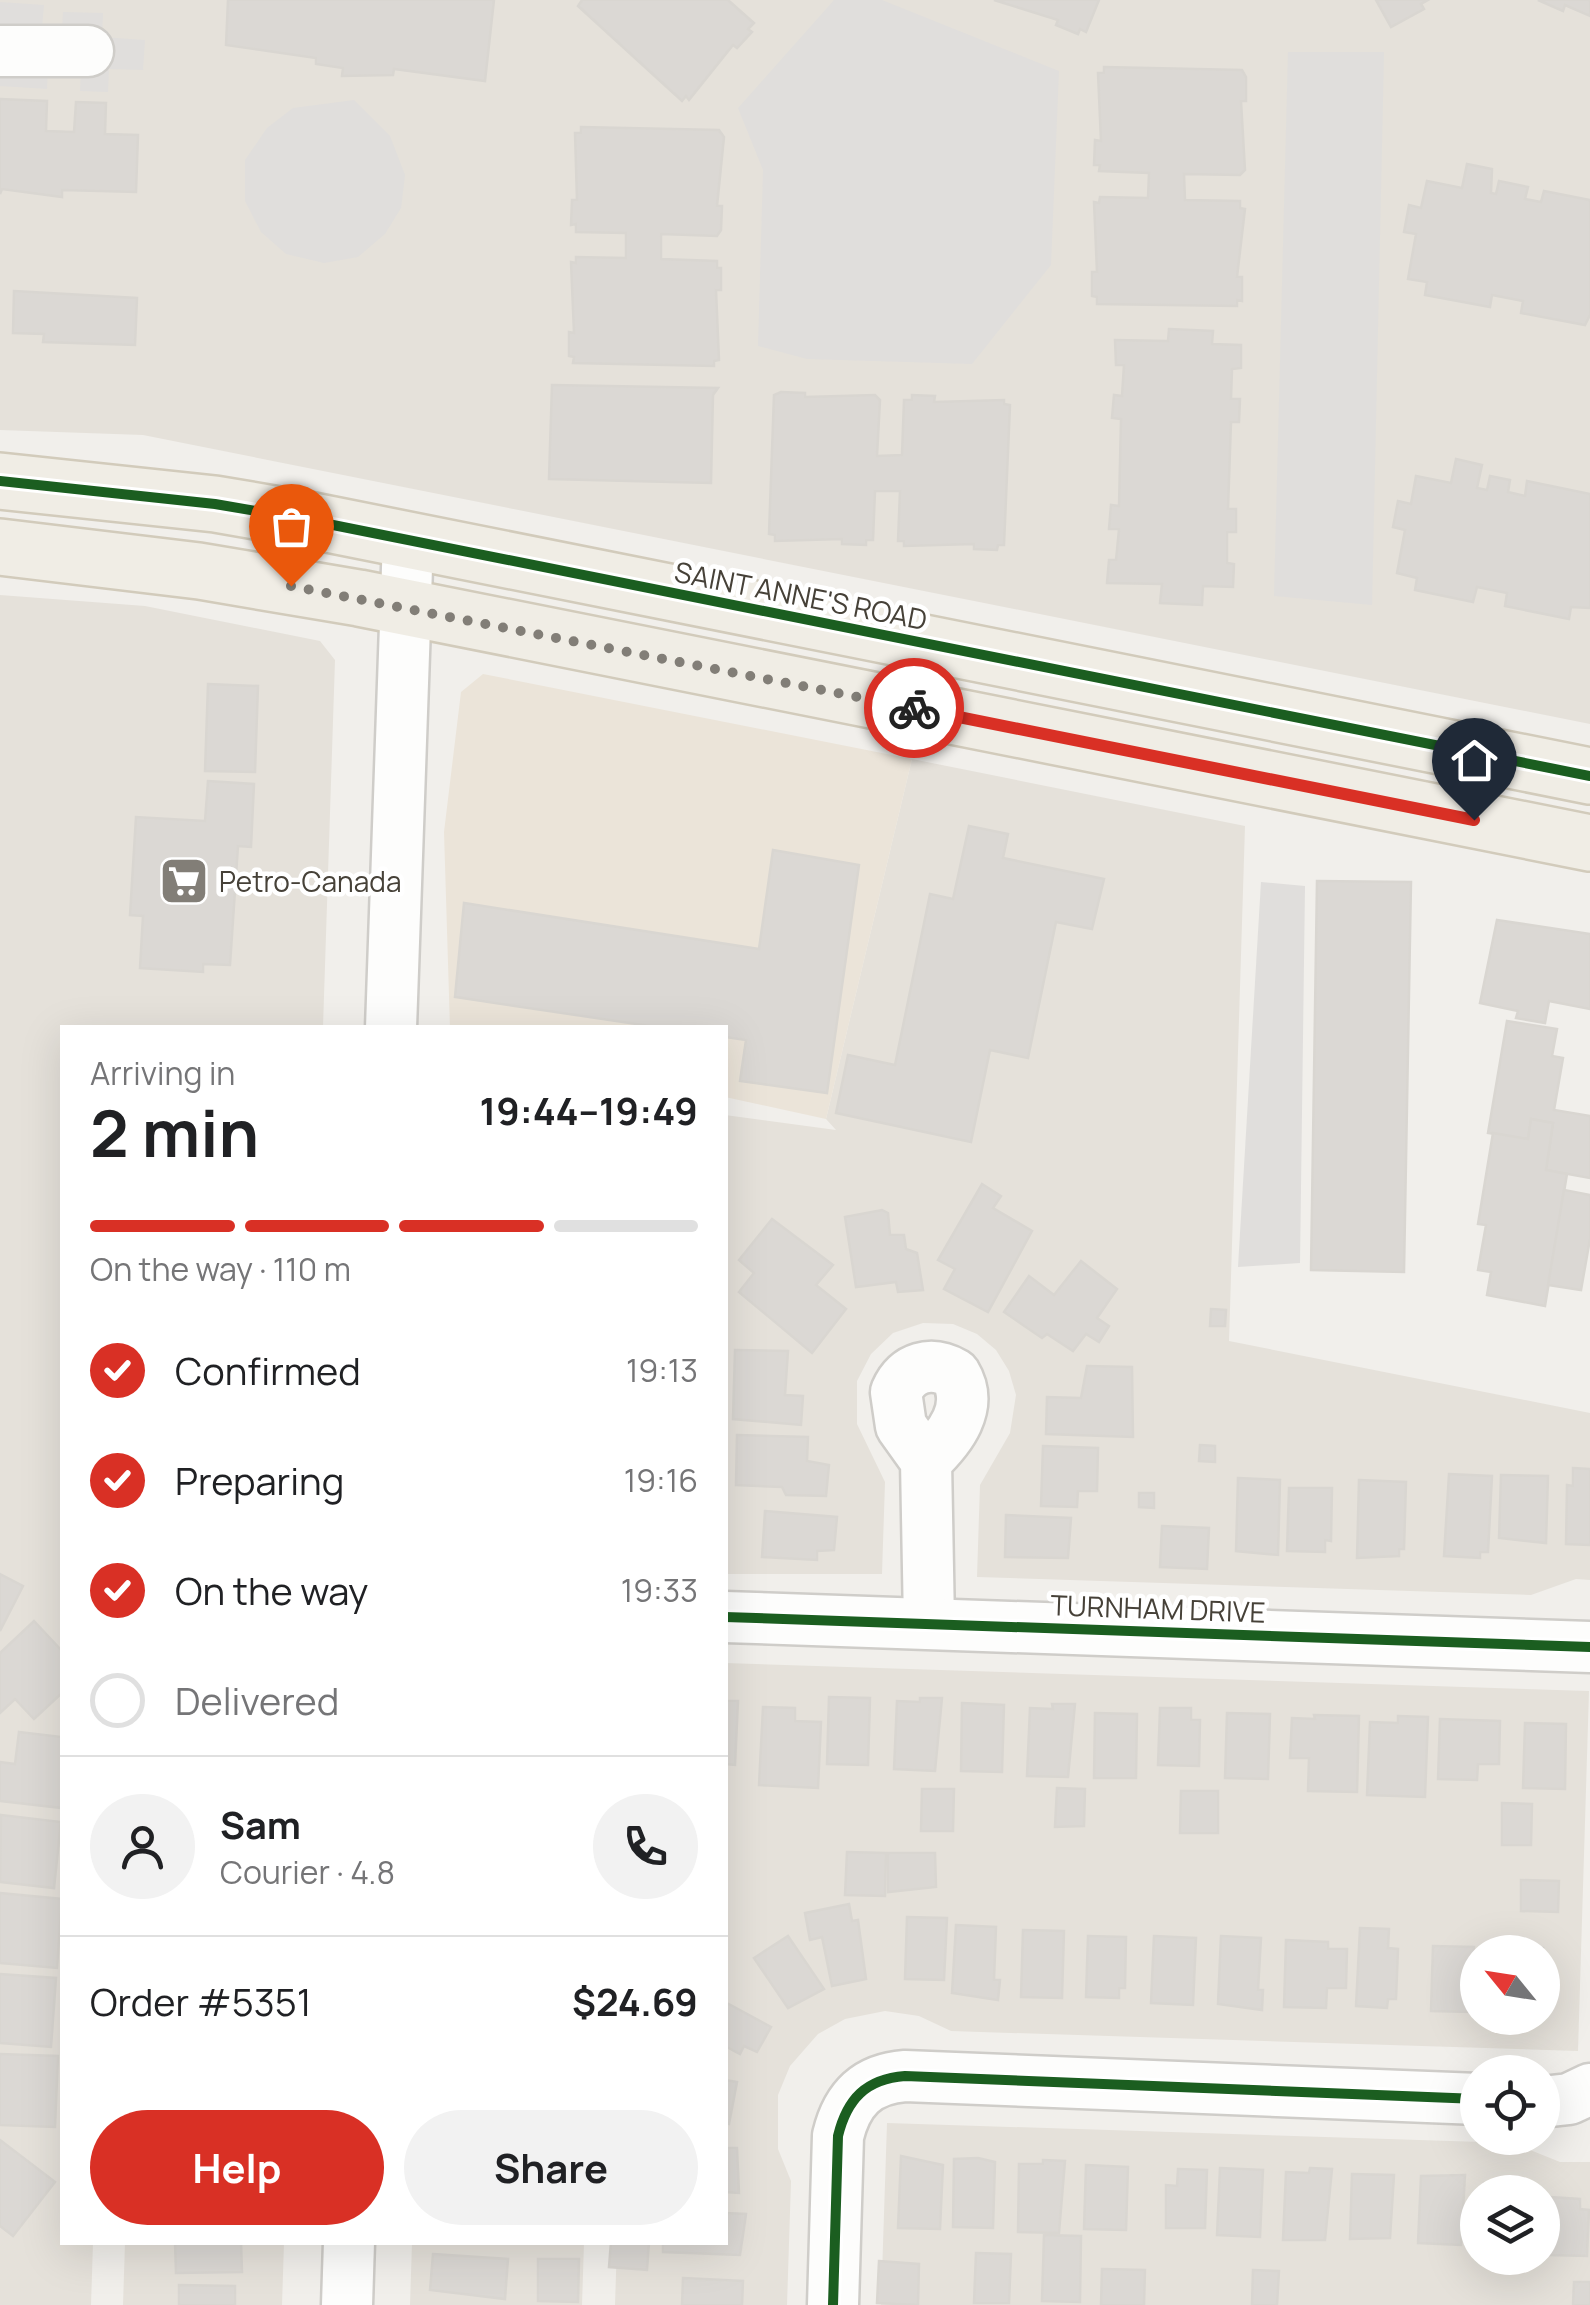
<!DOCTYPE html>
<html lang="en">
<head>
<meta charset="utf-8">
<style>
  :root { --surface:#fff; --page:#f2f2f2; --text:#202124; --muted:#757577; --line:#e0e0e0; --accent:#d93025 }
  body { margin:0; font-family:Manrope,sans-serif; background:var(--page); color:var(--text); height:100vh; display:flex; flex-direction:column; font-size:38px; white-space:nowrap }
  * { box-sizing:border-box; margin:0 }
  p { font-size:32px; color:var(--muted) }
  .icon { flex:none; width:55px; height:55px; fill:none; stroke:currentColor; stroke-width:2; stroke-linecap:round; stroke-linejoin:round }
  .map { position:relative; flex:1; overflow:hidden }
  .panel { position:absolute; left:60px; top:1025px; width:668px; height:1220px; display:flex; flex-direction:column; background:var(--surface); border-radius:0px; box-shadow:0 10px 40px #0002 }
  .panel>* { flex:none }
  .needle { width:65px; rotate:300deg }
  .fabs { position:absolute; left:1460px; top:1935px; display:grid; gap:20px }
  .fabs a { display:grid; place-items:center; width:100px; height:100px; border-radius:50%; background:var(--surface); box-shadow:0 10px 40px #0002; font-size:50px }
  .pin { position:absolute; display:grid; place-items:center; width:85px; height:85px; color:#fff; margin:-102px -42px; border-radius:50% 50% 50% 0; rotate:-45deg; box-shadow:0 0 10px #0007 }
  .pin .icon { rotate:45deg }
  .courier { position:absolute; display:grid; place-items:center; width:100px; height:100px; margin:-50px; border:8px solid #d93025; border-radius:50%; background:#fff; color:#222; box-shadow:0 2px 12px #0007 }
  .headline em { font-style:normal; font-weight:700 }
  .headline div { display:flex; flex-direction:column-reverse }
  .headline { display:flex; align-items:center; justify-content:space-between; height:170px; padding:0 30px }
  h1 { font-size:65px; font-weight:700; line-height:75px }
  .bar { display:grid; grid-template-columns:repeat(4,1fr); gap:15px 10px; align-content:center; height:120px; padding:0 30px }
  .bar i { height:12px; border-radius:8px; background:var(--line) }
  .bar .active { background:var(--accent) }
  .bar p { grid-column:span 4 }
  .line { display:flex; align-items:center; gap:25px; padding:0 30px; border-top:2px solid var(--line) }
  .line div { flex:1 }
  .round { display:grid; place-items:center; flex:none; width:105px; height:105px; border-radius:52px; background:var(--page) }
  ol { padding:0 30px; list-style:none }
  li { display:flex; align-items:center; gap:30px; height:110px }
  li p { margin-inline-start:auto }
  li .icon { padding:10px; border-radius:50%; background:var(--accent); color:#fff; stroke-width:4 }
  li:last-child { color:var(--muted) }
  li i { width:55px; height:55px; border:5px solid var(--line); border-radius:50% }
  .cta { display:flex; gap:20px; margin-top:auto; padding:20px 30px }
  .cta a { flex:1; height:115px; border-radius:60px; background:var(--accent); color:#fff; font-size:40px; font-weight:700; line-height:115px; text-align:center }
  .cta a+a { background:var(--page); color:var(--text) }
  .map>svg:first-child { display:block }
</style>
</head>
<body>
<div class="map">
<svg width="1590" height="2305" viewBox="0 0 1590 2305">
  <rect width="100%" height="100%" fill="#f1efeb"/>
  <!-- residential -->
  <g fill="#e5e1da" fill-rule="evenodd">
    <polygon points="0,0 1590,0 1590,724 143,435 0,430"/>
    <polygon points="0,595 145,606 320,641 335,660 323,1027 62,1028 62,2242 93,2243 91,2305 0,2305"/>
    <polygon points="912,759 1245,826 1229,1341 1590,1413 1590,1580 1576,1579 1531,1595 977,1577 980,1485 1010,1433 1016,1395 1009,1371 996,1350 977,1334 953,1324 923,1323 893,1333 871,1354 857,1381 857,1424 885,1482 882,1574 725,1574 725,1115 836,1130 826,1119"/>
    <path d="M725,1663L1589,1691L1578,2051L951,2031L919,2016L885,2011L845,2019L818,2034L790,2066L778,2095V2149L791,2181L787,2305H615L617,2243L725,2242ZM1478,1952H1542V2018H1478Z"/>
    <path d="M887,2123L1513,2143L1560,2162H1590V2305H881ZM1478,2192H1542V2258H1478Z"/>
    <polygon points="125,2243 284,2243 282,2305 123,2305"/>
    <polygon points="412,2243 584,2243 582,2305 410,2305"/>
  </g>
  <!-- commercial -->
  <polygon fill="#ebe4d9" points="483,674 912,759 826,1119 725,1097 725,1028 450,1028 444,832 461,692"/>
  <!-- parking -->
  <g fill="#e0dedc">
    <polygon points="834,0 882,0 1059,71 1051,265 972,364 807,359 758,346 763,170 738,108"/>
    <polygon points="0,2 44,5 42,27 62,29 63,12 103,13 102,37 145,40 143,70 109,69 108,92 80,91 81,68 48,66 47,89 0,86"/>
    <polygon points="1288,52 1384,52 1372,605 1274,596"/>
    <polygon points="354,100 390,136 405,175 401,208 385,234 358,257 324,263 286,254 261,232 245,201 245,160 267,128 293,108"/>
    <polygon points="1261,882 1305,886 1300,1263 1238,1267"/>
  </g>
  <!-- building -->
  <g fill="#dbd8d4" stroke="#d9d6d1" stroke-width="2.5">
    <polygon points="228,0 494,0 485,81 394,69 393,75 342,76 343,68 316,64 316,58 226,45"/>
    <polygon points="728,0 754,23 748,29 752,32 737,48 733,45 689,100 686,96 682,101 578,6 582,0"/>
    <polygon points="994,0 1099,0 1086,32 1080,29 1078,34 1056,25 1058,20"/>
    <polygon points="1376,0 1428,0 1421,4 1424,9 1391,27"/>
    <polygon points="1538,0 1590,0 1590,16 1565,5 1563,11"/>
    <polygon points="1104,67 1242,70 1246,77 1246,101 1241,101 1245,170 1240,175 1184,174 1185,200 1240,201 1240,208 1245,209 1237,277 1242,277 1242,301 1237,300 1237,306 1097,304 1097,297 1092,296 1092,272 1097,272 1094,202 1099,203 1100,197 1148,198 1149,173 1099,171 1100,165 1094,165 1095,140 1101,141 1098,73 1104,73"/>
    <polygon points="0,99 47,101 46,131 74,132 76,102 106,103 105,134 138,135 136,192 62,190 62,197 2,189 0,194"/>
    <polygon points="581,127 719,130 724,137 717,206 722,206 721,230 717,236 661,234 661,259 717,261 717,268 721,268 721,290 716,290 719,360 714,361 714,366 573,363 574,357 569,356 569,332 574,333 571,262 576,263 576,257 626,258 626,233 576,232 576,224 571,225 572,200 577,200 575,133 581,133"/>
    <polygon points="1467,164 1492,169 1491,193 1496,194 1499,181 1528,187 1525,199 1541,202 1544,191 1590,200 1590,315 1585,325 1521,313 1523,301 1492,295 1490,307 1425,295 1427,282 1408,279 1416,234 1404,232 1409,205 1421,208 1427,181 1462,188"/>
    <polygon points="14,291 137,298 135,345 43,342 44,334 13,333"/>
    <polygon points="1169,329 1213,331 1212,344 1241,345 1241,368 1232,369 1231,399 1240,399 1239,422 1231,422 1228,509 1236,509 1236,532 1227,532 1227,563 1234,564 1233,587 1203,586 1202,605 1160,603 1162,584 1107,583 1109,560 1116,560 1119,529 1109,529 1111,505 1119,506 1121,419 1112,418 1114,395 1122,396 1124,365 1116,365 1115,340 1168,341"/>
    <polygon points="552,385 718,388 713,395 711,483 549,479"/>
    <polygon points="781,392 805,393 805,397 875,395 880,400 877,456 902,455 904,400 912,400 912,395 935,396 934,402 1004,400 1004,404 1010,405 1004,545 998,545 997,550 974,549 974,544 904,546 904,541 898,541 900,491 875,491 873,540 866,540 866,545 842,544 842,539 775,541 775,535 769,534 774,395"/>
    <polygon points="1456,459 1482,465 1477,488 1487,490 1490,476 1510,480 1508,492 1525,496 1527,481 1590,494 1590,608 1571,607 1569,619 1505,606 1507,593 1477,587 1473,602 1415,590 1417,578 1397,573 1405,530 1393,527 1398,501 1411,504 1416,476 1451,483"/>
    <polygon points="208,684 258,686 255,772 205,771"/>
    <polygon points="208,781 254,784 251,847 238,846 230,965 203,964 203,972 140,968 143,916 130,915 136,817 205,821"/>
    <polygon points="969,826 1008,834 1003,858 1104,879 1092,929 1056,922 1028,1058 990,1050 971,1142 836,1113 848,1055 895,1065 930,894 953,899"/>
    <polygon points="773,850 859,865 827,1093 740,1081 746,1040 725,1037 725,1028 663,1028 455,997 464,903 759,949"/>
    <polygon points="1317,881 1411,882 1404,1272 1311,1270"/>
    <polygon points="1497,920 1590,934 1590,1009 1549,1001 1545,1023 1516,1018 1518,1011 1480,1003"/>
    <polygon points="1507,1021 1557,1029 1552,1056 1563,1058 1554,1110 1590,1116 1590,1178 1546,1170 1553,1123 1531,1119 1528,1139 1488,1133"/>
    <polygon points="1531,1119 1553,1123 1546,1170 1567,1174 1545,1306 1487,1295 1491,1272 1478,1270 1486,1225 1478,1224 1493,1133 1528,1139"/>
    <polygon points="982,1184 1001,1196 993,1208 1032,1231 988,1312 944,1289 955,1269 938,1260"/>
    <polygon points="1564,1190 1590,1195 1590,1239 1581,1290 1548,1285"/>
    <polygon points="882,1210 888,1213 890,1235 904,1235 906,1249 917,1253 923,1290 898,1292 896,1282 856,1287 845,1217"/>
    <polygon points="772,1219 833,1265 816,1285 846,1309 812,1353 739,1292 754,1273 739,1260"/>
    <polygon points="1081,1261 1117,1289 1097,1318 1109,1326 1099,1342 1086,1334 1073,1351 1047,1334 1042,1338 1004,1312 1029,1276 1054,1295"/>
    <polygon points="1211,1309 1226,1310 1225,1326 1210,1326"/>
    <polygon points="735,1350 788,1351 785,1395 803,1396 801,1425 733,1419"/>
    <polygon points="1087,1366 1132,1367 1133,1437 1046,1434 1047,1397 1081,1398"/>
    <polygon points="737,1435 808,1437 807,1461 829,1465 826,1496 786,1495 782,1487 736,1485"/>
    <polygon points="1200,1445 1215,1446 1215,1462 1199,1461"/>
    <polygon points="1043,1446 1098,1448 1097,1491 1078,1491 1077,1507 1041,1506"/>
    <polygon points="1573,1468 1590,1469 1590,1545 1566,1544 1567,1485 1573,1486"/>
    <polygon points="1449,1474 1492,1476 1488,1552 1480,1552 1480,1558 1444,1556"/>
    <polygon points="1501,1475 1548,1476 1546,1543 1499,1538"/>
    <polygon points="1238,1478 1280,1480 1278,1555 1236,1551"/>
    <polygon points="1359,1480 1406,1482 1404,1549 1399,1549 1399,1556 1357,1558"/>
    <polygon points="1289,1488 1332,1488 1331,1541 1325,1540 1325,1552 1287,1551"/>
    <polygon points="1139,1493 1154,1493 1154,1508 1139,1507"/>
    <polygon points="765,1511 837,1517 834,1550 817,1551 817,1560 762,1557"/>
    <polygon points="1006,1515 1071,1518 1068,1558 1005,1557"/>
    <polygon points="1162,1526 1209,1528 1207,1569 1160,1567"/>
    <polygon points="0,1574 23,1586 0,1631"/>
    <polygon points="34,1621 62,1651 62,1693 34,1719 15,1699 0,1713 0,1653"/>
    <polygon points="829,1697 870,1698 868,1765 827,1764"/>
    <polygon points="920,1698 942,1698 935,1771 894,1769 897,1701 920,1702"/>
    <polygon points="725,1701 738,1701 735,1765 725,1764"/>
    <polygon points="962,1703 1004,1705 1002,1772 961,1771"/>
    <polygon points="1052,1704 1075,1704 1068,1777 1027,1776 1030,1708 1053,1709"/>
    <polygon points="763,1707 795,1708 795,1721 821,1722 818,1788 759,1785"/>
    <polygon points="1160,1708 1191,1708 1191,1720 1200,1720 1199,1766 1158,1765"/>
    <polygon points="1095,1713 1137,1714 1136,1778 1094,1778"/>
    <polygon points="1227,1713 1270,1714 1268,1779 1225,1778"/>
    <polygon points="1314,1715 1359,1716 1357,1792 1308,1791 1309,1758 1290,1758 1292,1718 1315,1719"/>
    <polygon points="1398,1716 1428,1717 1425,1797 1367,1795 1370,1722 1398,1723"/>
    <polygon points="1440,1719 1500,1721 1499,1764 1478,1764 1477,1780 1438,1779"/>
    <polygon points="1525,1723 1566,1724 1565,1789 1523,1788"/>
    <polygon points="19,1732 62,1737 62,1808 0,1801 0,1762 15,1764"/>
    <polygon points="1057,1788 1085,1789 1084,1826 1055,1827"/>
    <polygon points="922,1789 954,1789 953,1831 921,1831"/>
    <polygon points="1181,1791 1218,1791 1218,1833 1180,1833"/>
    <polygon points="1502,1803 1532,1804 1531,1845 1502,1845"/>
    <polygon points="1,1815 61,1822 54,1888 0,1882"/>
    <polygon points="847,1852 886,1853 885,1896 845,1895"/>
    <polygon points="888,1853 935,1853 936,1887 888,1892"/>
    <polygon points="1521,1880 1559,1881 1558,1912 1521,1911"/>
    <polygon points="0,1893 62,1899 57,1968 0,1963"/>
    <polygon points="849,1904 852,1921 858,1920 866,1979 832,1986 822,1937 810,1940 805,1913"/>
    <polygon points="907,1917 947,1918 944,1980 905,1979"/>
    <polygon points="956,1925 996,1927 994,1980 1000,1980 998,2000 952,1993"/>
    <polygon points="1360,1928 1389,1929 1388,1948 1398,1949 1396,1999 1388,1999 1387,2008 1356,2006"/>
    <polygon points="1023,1930 1064,1931 1062,1998 1021,1997"/>
    <polygon points="788,1936 824,1989 788,2008 754,1958"/>
    <polygon points="1088,1936 1126,1937 1125,1988 1119,1988 1119,1998 1086,1997"/>
    <polygon points="1154,1936 1196,1938 1193,2005 1151,2003"/>
    <polygon points="1221,1936 1261,1938 1258,1990 1263,1990 1262,2010 1218,2004"/>
    <polygon points="1286,1940 1328,1942 1328,1949 1347,1949 1346,1988 1327,1988 1326,2008 1284,2007"/>
    <polygon points="1433,1946 1474,1947 1472,2012 1431,2011"/>
    <polygon points="1500,1947 1543,1948 1542,1952 1500,1952"/>
    <polygon points="0,1974 56,1978 51,2047 0,2043"/>
    <polygon points="725,2002 771,2027 757,2052 744,2046 740,2054 725,2046"/>
    <polygon points="0,2054 58,2056 55,2127 0,2125"/>
    <polygon points="725,2080 737,2082 729,2124 725,2123"/>
    <polygon points="0,2140 55,2182 13,2236 0,2226"/>
    <polygon points="725,2148 737,2148 739,2193 725,2192"/>
    <polygon points="901,2156 943,2165 940,2229 898,2228"/>
    <polygon points="978,2158 995,2162 993,2228 953,2227 954,2159"/>
    <polygon points="1043,2160 1065,2161 1059,2233 1018,2232 1019,2164 1043,2164"/>
    <polygon points="1086,2165 1128,2167 1126,2230 1084,2229"/>
    <polygon points="1220,2168 1263,2170 1260,2237 1217,2235"/>
    <polygon points="1310,2168 1332,2169 1325,2240 1283,2240 1286,2172 1309,2173"/>
    <polygon points="1178,2169 1207,2170 1205,2228 1166,2228 1166,2185 1177,2186"/>
    <polygon points="1352,2174 1394,2175 1390,2238 1350,2239"/>
    <polygon points="1465,2175 1461,2245 1418,2243 1421,2176"/>
    <polygon points="1484,2183 1525,2185 1525,2192 1484,2192"/>
    <polygon points="1550,2197 1580,2199 1580,2209 1589,2210 1587,2256 1548,2255"/>
    <polygon points="725,2213 746,2214 740,2255 663,2252 663,2242 725,2242"/>
    <polygon points="1044,2235 1081,2236 1080,2302 1042,2301"/>
    <polygon points="175,2242 241,2242 242,2272 176,2273"/>
    <polygon points="611,2242 649,2242 647,2270 609,2267"/>
    <polygon points="976,2253 1011,2254 1009,2303 974,2303"/>
    <polygon points="433,2254 508,2259 505,2299 430,2290"/>
    <polygon points="538,2259 579,2259 578,2302 538,2301"/>
    <polygon points="879,2261 919,2264 918,2305 877,2303"/>
    <polygon points="1102,2269 1145,2270 1144,2305 1101,2305"/>
    <polygon points="1253,2270 1279,2271 1277,2305 1252,2305"/>
    <polygon points="683,2278 743,2281 742,2305 682,2305"/>
    <polygon points="1574,2282 1590,2282 1590,2305 1573,2305"/>
    <polygon points="179,2285 235,2286 235,2305 179,2305"/>
  </g>
  <g fill="none" stroke-linecap="round" stroke-linejoin="round">
    <!-- minor casing -->
    <g stroke="#cfcdc9" stroke-width="55">
      <g id="minor">
        <polyline points="0,51 88,51"/>
        <polyline points="391,1028 408,539"/>
        <path d="M926,1461L901,1426L896,1392C907,1367 931,1360 955,1374C975,1407 950,1438 926,1461L929,1623"/>
        <polyline points="725,1617 1590,1647"/>
        <polyline points="1542,2102 1569,2099 1590,2089"/>
        <polyline points="347,2305 349,2242"/>
        <path d="M833,2305L838,2136C847,2099 866,2079 905,2076L1478,2099"/>
      </g>
    </g>
    <!-- major casing -->
    <g stroke="#d2cbbb" stroke-width="60">
      <g id="major">
        <polyline points="0,481 215,504 303,519 1590,776"/>
        <polyline points="0,547 199,571 359,598 1590,843"/>
      </g>
    </g>
    <!-- minor -->
    <use href="#minor" stroke="#fdfdfc" stroke-width="50"/>
    <!-- major -->
    <use href="#major" stroke="#f0ede5" stroke-width="55"/>
    <!-- cycleway casing -->
    <g stroke="#fff" stroke-width="16">
      <g id="cycleway">
        <polyline points="0,481 215,504 303,519 1590,776"/>
        <polyline points="725,1617 1590,1647"/>
        <path d="M833,2305L838,2136C847,2099 866,2079 905,2076L1478,2099"/>
      </g>
    </g>
    <!-- cycleway -->
    <use href="#cycleway" stroke="#1b5e20" stroke-width="10"/>
  </g>
  <g fill="none" stroke-linecap="round" stroke-linejoin="round">
    <!-- done -->
    <polyline stroke="#827e77" stroke-width="10" stroke-dasharray="0 18" points="291,586 914,708"/>
    <!-- route -->
    <polyline stroke="#d93025" stroke-width="12" points="914,708 1474,820"/>
  </g>
  <!-- icons -->
  <defs>
    <g id="supermarket-square" transform="scale(2.5)"><rect x="-9" y="-9" width="18" height="18" rx="4" fill="#827e77" stroke="#fff"/><path d="M-6-5.5h2.5l.6 2H6L4.5 2H-2.5L-4.4-4H-6ZM-1.5 3.2a1.3 1.3 0 1 0 .1 0ZM3 3.2a1.3 1.3 0 1 0 .1 0Z" fill="#fff"/></g>
  </defs>
  <g fill-rule="evenodd">
    <use href="#supermarket-square" x="184" y="881"/>
  </g>
  <g text-anchor="middle" dominant-baseline="central" stroke-width="9" stroke-linejoin="round" paint-order="stroke">
    <!-- street labels -->
    <g font-size="28" fill="#464138" stroke="#fff">
      <text transform="translate(801 595) rotate(11)">SAINT ANNE'S ROAD</text>
      <text transform="translate(1158 1608) rotate(2)">TURNHAM DRIVE</text>
    </g>
    <!-- poi labels -->
    <g font-size="28" fill="#464138" stroke="#fff" text-anchor="start">
      <text x="219" y="881">Petro-Canada</text>
    </g>
  </g>
</svg>
<div class="fabs">
<a><svg class="needle" viewBox="-14 -14 28 28"><path d="M0-13l5 13h-10z" fill="#e53935"/><path d="M0 13l5-13h-10z" fill="#757577"/></svg></a>
<a><svg class="icon" aria-label="locate" viewBox="0 0 24 24"><circle cx="12" cy="12" r="6"/><path d="M12 2v4M12 18v4M2 12h4M18 12h4"/></svg></a>
<a><svg class="icon" aria-label="layers" viewBox="0 0 24 24"><path d="M12 4l9 5-9 5-9-5zM3 14l9 5 9-5"/></svg></a>
</div>
<div class="pin" style="left:291px;top:586px;background:#ea580c"><svg class="icon" aria-label="bag" viewBox="0 0 24 24"><path d="M5 8h14l-1 12H6zM9 8a3 3 0 0 1 6 0"/></svg></div>
<div class="pin" style="left:1474px;top:820px;background:#1f2937"><svg class="icon" aria-label="home" viewBox="0 0 24 24"><path d="M3 11l9-7 9 7M6 9v11h12V9"/></svg></div>
<div class="courier" style="left:914px;top:708px"><svg class="icon" aria-label="bike" viewBox="0 0 24 24"><circle cx="6" cy="16" r="4"/><circle cx="18" cy="16" r="4"/><path d="M6 16l4-8h5l3 8M10 8l3 8H6M13 5h3"/></svg></div>
<section class="panel">
<div class="headline"><div><h1>2 min</h1><p>Arriving in</p></div><em>19:44–19:49</em></div>
<div class="bar"><i class="active"></i><i class="active"></i><i class="active"></i><i></i><p>On the way · 110 m</p></div>
<ol>
<li><svg class="icon" aria-label="check" viewBox="0 0 24 24"><path d="M5 12l5 5 9-10"/></svg>Confirmed<p>19:13</p></li>
<li><svg class="icon" aria-label="check" viewBox="0 0 24 24"><path d="M5 12l5 5 9-10"/></svg>Preparing<p>19:16</p></li>
<li><svg class="icon" aria-label="check" viewBox="0 0 24 24"><path d="M5 12l5 5 9-10"/></svg>On the way<p>19:33</p></li>
<li><i></i>Delivered</li>
</ol>
<div class="line" style="height:180px"><a class="round"><svg class="icon" aria-label="person" viewBox="0 0 24 24"><circle cx="12" cy="8" r="4"/><path d="M4 21q1-7 8-7t8 7"/></svg></a><div><b>Sam</b><p>Courier · 4.8</p></div><a class="round"><svg class="icon" aria-label="phone" viewBox="0 0 24 24"><path d="M5 4h4l2 5-3 2q2 4 5 5l2-3 5 2v4C11 20 4 13 5 4z"/></svg></a></div>
<div class="line" style="height:130px"><div>Order #5351</div><b>$24.69</b></div>
<div class="cta"><a>Help</a><a>Share</a></div>
</section>
</div>
</body>
</html>
